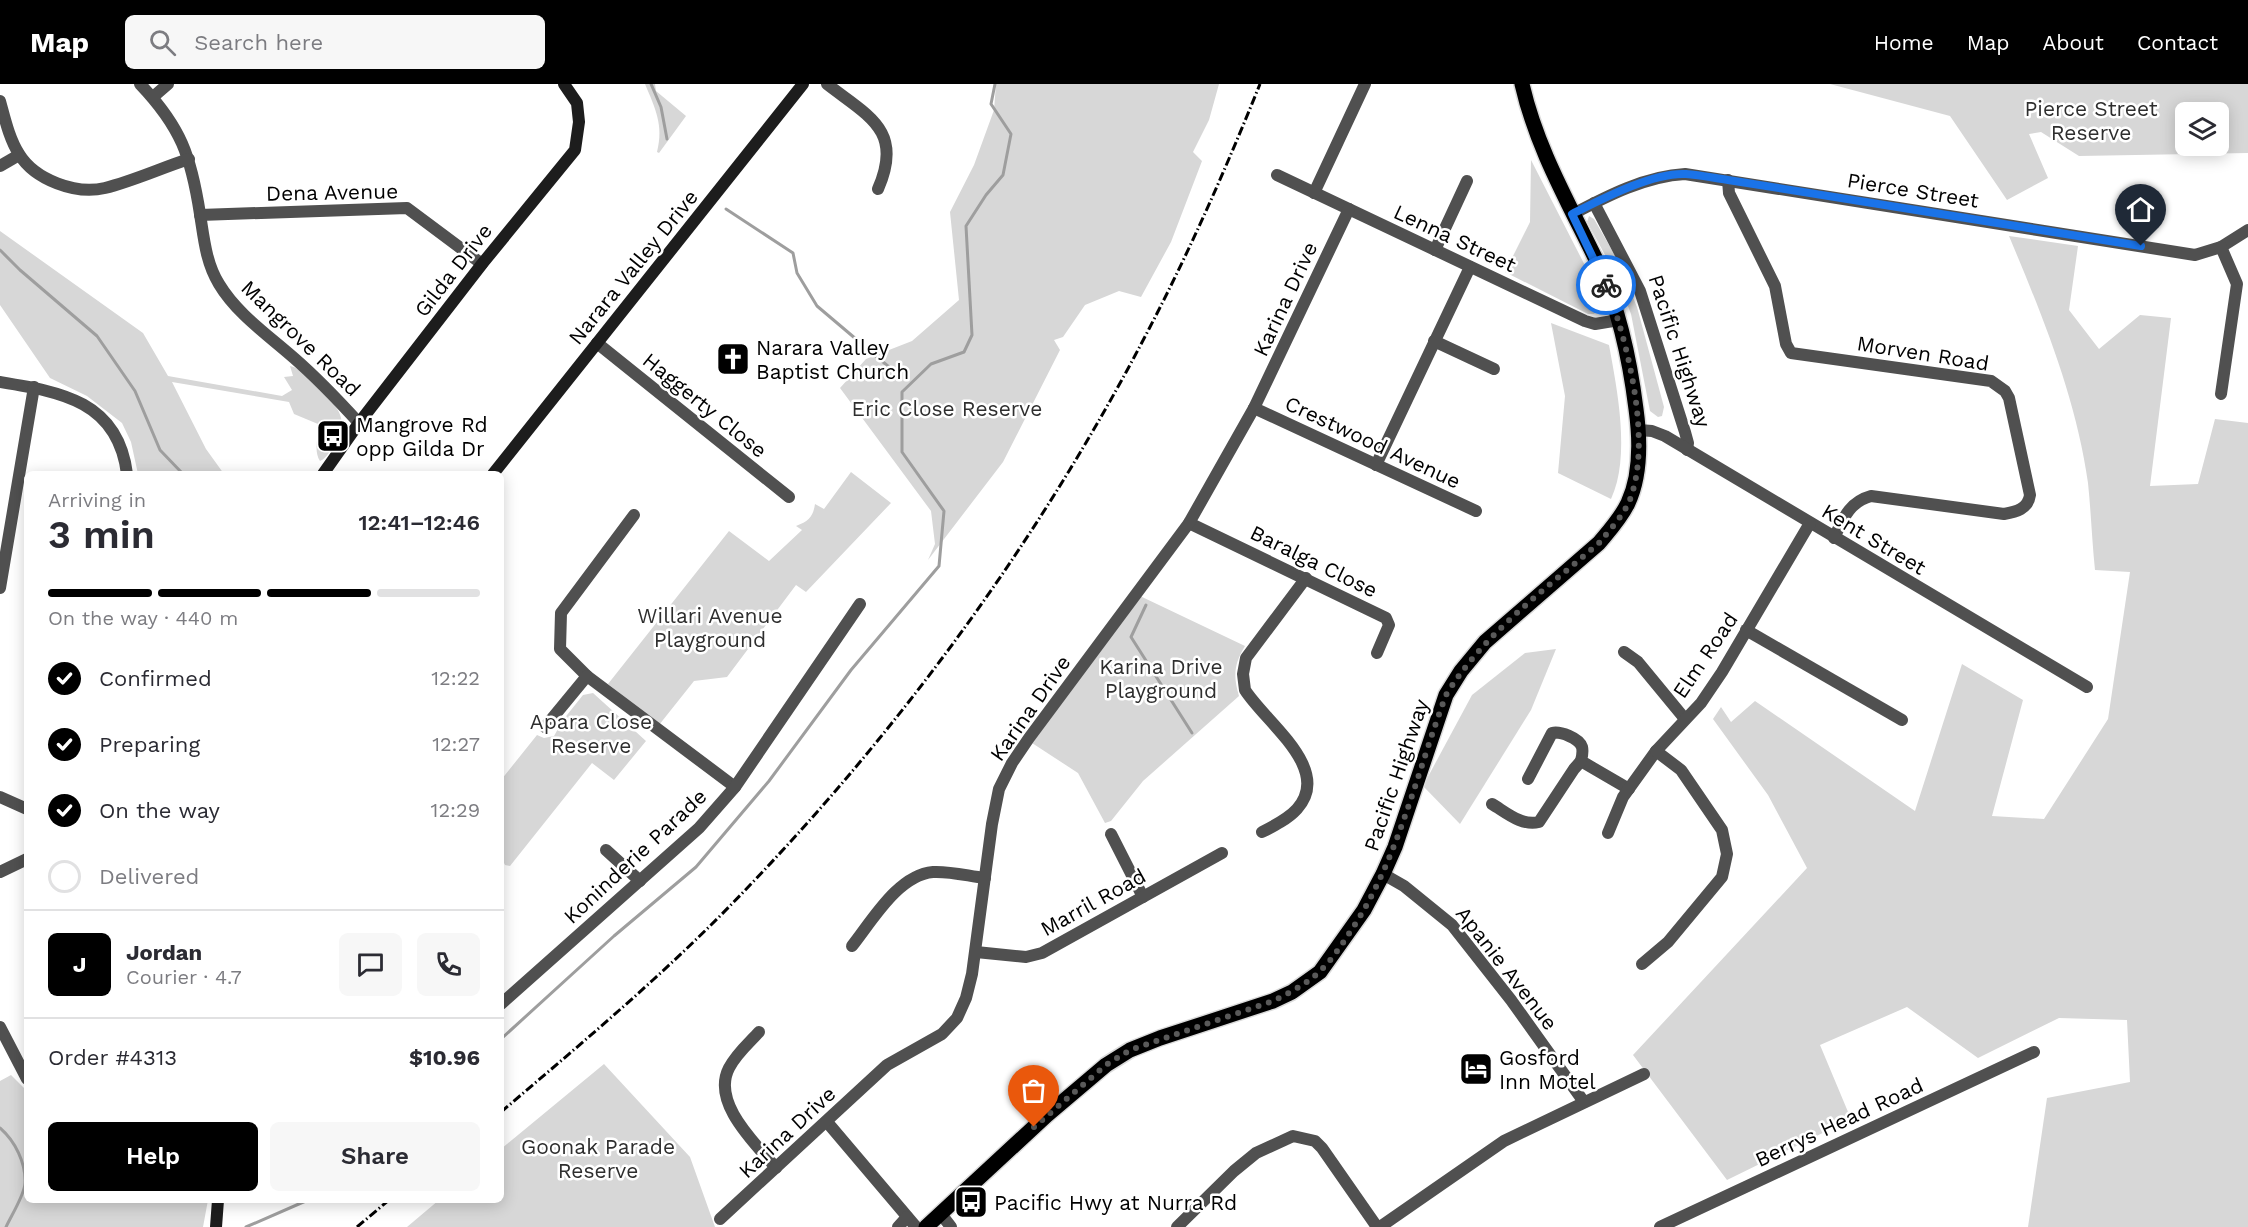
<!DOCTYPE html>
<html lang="en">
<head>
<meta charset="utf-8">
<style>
  :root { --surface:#fff; --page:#f7f7f7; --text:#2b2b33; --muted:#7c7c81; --line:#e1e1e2; --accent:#000 }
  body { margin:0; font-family:"Work Sans",sans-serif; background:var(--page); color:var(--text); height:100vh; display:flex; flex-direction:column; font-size:22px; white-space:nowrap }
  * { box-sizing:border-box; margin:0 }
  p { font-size:20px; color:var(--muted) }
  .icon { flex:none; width:33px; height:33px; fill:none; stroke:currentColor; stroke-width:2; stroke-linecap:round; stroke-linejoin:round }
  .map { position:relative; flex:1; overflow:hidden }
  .drawer { position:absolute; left:24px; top:387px; width:480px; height:732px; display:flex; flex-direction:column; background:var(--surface); border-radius:9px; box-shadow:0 3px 15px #0003 }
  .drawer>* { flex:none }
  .tools { position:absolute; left:2175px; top:18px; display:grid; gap:12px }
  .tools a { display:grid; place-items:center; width:54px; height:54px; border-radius:9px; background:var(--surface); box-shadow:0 3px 15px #0003; font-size:30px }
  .pin { position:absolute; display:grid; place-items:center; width:51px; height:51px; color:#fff; margin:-62px -26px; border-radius:50% 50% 50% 0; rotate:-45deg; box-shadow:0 0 6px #0007 }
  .pin .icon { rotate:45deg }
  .courier { position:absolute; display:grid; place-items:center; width:60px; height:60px; margin:-30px; border:4px solid #1a73e8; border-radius:50%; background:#fff; color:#222; box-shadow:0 2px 8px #0007 }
  .overview em { font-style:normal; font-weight:600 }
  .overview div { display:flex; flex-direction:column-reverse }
  .overview { display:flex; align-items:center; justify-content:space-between; height:102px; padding:0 24px }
  h1 { font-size:39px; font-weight:600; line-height:45px }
  .bar { display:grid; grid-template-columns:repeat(4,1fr); gap:9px 6px; align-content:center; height:72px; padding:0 24px }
  .bar i { height:8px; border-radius:4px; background:var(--line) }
  .bar .on { background:var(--accent) }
  .bar p { grid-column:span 4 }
  .line { display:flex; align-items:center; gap:15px; padding:0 24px; border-top:2px solid var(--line) }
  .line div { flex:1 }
  .round { display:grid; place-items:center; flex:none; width:63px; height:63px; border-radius:9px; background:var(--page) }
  ol { padding:0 24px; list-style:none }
  li { display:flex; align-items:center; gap:18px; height:66px }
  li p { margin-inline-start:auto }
  li .icon { padding:6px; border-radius:50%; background:var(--accent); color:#fff; stroke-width:4 }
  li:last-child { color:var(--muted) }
  li i { width:33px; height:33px; border:3px solid var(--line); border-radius:50% }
  .button { display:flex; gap:12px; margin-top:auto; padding:12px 24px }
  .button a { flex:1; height:69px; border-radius:9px; background:var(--accent); color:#fff; font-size:24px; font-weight:600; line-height:69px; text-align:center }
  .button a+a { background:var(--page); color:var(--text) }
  header { display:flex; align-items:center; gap:36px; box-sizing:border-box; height:84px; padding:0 30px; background:var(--accent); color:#fff }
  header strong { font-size:28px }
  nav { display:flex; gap:33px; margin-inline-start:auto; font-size:21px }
  .search { width:420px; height:54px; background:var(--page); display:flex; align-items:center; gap:15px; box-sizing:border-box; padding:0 21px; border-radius:9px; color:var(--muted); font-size:22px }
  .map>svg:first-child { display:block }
</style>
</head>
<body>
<header>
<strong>Map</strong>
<div class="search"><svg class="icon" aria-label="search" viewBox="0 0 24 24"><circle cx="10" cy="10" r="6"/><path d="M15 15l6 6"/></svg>Search here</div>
<nav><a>Home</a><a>Map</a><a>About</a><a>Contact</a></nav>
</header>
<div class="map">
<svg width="2248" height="1143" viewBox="0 0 2248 1143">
  <rect width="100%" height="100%" fill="#fff"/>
  <!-- green -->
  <g fill="#d7d7d7" fill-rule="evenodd">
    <path d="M645,0H655L656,7L686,32L659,69L657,68C664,41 655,24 645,0Z"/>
    <polygon points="996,0 1219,0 1209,36 1193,68 1202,77 1171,158 1141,213 1119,207 1085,221 1063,253 1054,256 1060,266 1003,378 928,476 935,460 931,427 840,304 866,275 912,257 959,216 950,128 974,81 994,26"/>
    <path d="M1830,0H2248V69L2079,72L2041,48L2029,50L2048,94L2007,116L1950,32ZM2186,28H2218V62H2186Z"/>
    <polygon points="1531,76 1598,207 1600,223 1594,230 1588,230 1505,188 1530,138"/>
    <polygon points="1589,132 1594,135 1616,173 1637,223 1664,323 1662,332 1658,333 1650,327 1631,230 1616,191 1587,138"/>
    <path d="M0,147L143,249L168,292L282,312L292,306L284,293L293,292L290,282C300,284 309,294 316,301C334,320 352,333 335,360C330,366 327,374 320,377C313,366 319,353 318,340L294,330L289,318L172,298L206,365L224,390H138L131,358L122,339L87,312L50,294L0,221Z"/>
    <path d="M2009,152L2078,162L2069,226L2099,265L2140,231L2171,234L2150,402L2198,400L2215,335L2248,339V1143H2028L2047,1014L2130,998L2127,936L2059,934L1978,974L1907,923L1820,961L1851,1035L1727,1096L1633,971L1807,784L1768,711L1713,635L1721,623L1731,638L1755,617L1915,727L1962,580L2023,616L1992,732L2044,735L2108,635L2130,488L2095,486C2092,457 2091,428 2088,399C2076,313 2042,231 2009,152Z"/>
    <path d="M1551,239L1609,261C1617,305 1631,373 1611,415L1558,389L1565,312Z"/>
    <path d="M851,388L891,419L806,508L796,501L727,593L694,597L659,641L608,600L729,447L769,477L802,446L796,442C809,437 813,433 815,420L824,425Z"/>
    <path d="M1140,512L1245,562C1234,580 1233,592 1239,612L1143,697L1111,737L1105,739L1078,689L1032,659Z"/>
    <polygon points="1556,565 1531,626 1460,740 1423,702 1472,611 1525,569"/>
    <polygon points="593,609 646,657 614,696 592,679 510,782 505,781 501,773 501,696 537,651 544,654 554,652 563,636 583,611"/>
    <polygon points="604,980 690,1073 715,1143 407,1143 439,1116 501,1116 501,1065"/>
    <polygon points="11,991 27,1007 27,1116 208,1116 203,1143 0,1143 0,997"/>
  </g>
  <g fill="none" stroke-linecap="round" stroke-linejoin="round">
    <!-- stream -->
    <g stroke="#9e9e9e" stroke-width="3">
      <polyline points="651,0 661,23 667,55"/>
      <polyline points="726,125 793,169 797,189 817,222 889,283"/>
      <polyline points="0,166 20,186 97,252 135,307 160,366 183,390"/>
      <polyline points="1146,521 1131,553 1192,649"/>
      <polyline points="501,955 614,852 696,783 769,697 851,586 939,482 944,427 902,368 902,308 931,280 964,268 972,251 966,142 986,111 1003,91 1011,50 991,20 995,0"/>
      <path d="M0,1044C15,1057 26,1079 25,1099C25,1110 11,1132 6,1143"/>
      <polyline points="246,1143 308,1116"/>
    </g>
    <!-- primary casing -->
    <g stroke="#dbdbdb" stroke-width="18">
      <path id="primary" d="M926,1143L1047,1031L1106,981L1130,966L1160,954L1273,917L1292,908L1320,888L1364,826L1383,790L1395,763L1446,611L1461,587L1485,558L1599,459C1609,447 1621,434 1628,419C1641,391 1640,354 1636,325C1630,277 1620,228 1600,184C1571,123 1537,66 1522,0"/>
    </g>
    <!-- street -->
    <g stroke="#505050" stroke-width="12">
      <path d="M140,0C181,43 191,72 200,130C204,155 206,179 219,200C237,230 268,251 294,274C317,294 338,316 359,339"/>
      <path d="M827,0C868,32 904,46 878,105"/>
      <polyline points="153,13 168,0"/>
      <path d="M0,17C5,35 9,54 19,70C35,96 76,111 105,104C133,97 161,84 189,75"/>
      <polyline points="0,82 19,71"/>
      <polyline points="1277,91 1585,237 1595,240 1619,236"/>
      <path d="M1728,96L1729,109L1775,202L1786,260L1791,269L1991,297L2005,307L2009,314L2030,411C2028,425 2016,428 2004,430L1871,412C1849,418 1843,435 1834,454"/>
      <polyline points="1314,109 1365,0"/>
      <polyline points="1594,119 1640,207 1685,348 1688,359 1687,366"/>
      <path d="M1573,130C1607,112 1646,92 1685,90L2195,171L2221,163L2248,146"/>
      <polyline points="200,131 407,124 482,180"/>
      <polyline points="2221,163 2237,200 2221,310"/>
      <polyline points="1435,166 1467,97"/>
      <polyline points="1434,257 1494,285"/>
      <polyline points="597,259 789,413"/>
      <path d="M0,298C61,308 118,317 127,390"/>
      <polyline points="1254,324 1476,427"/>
      <polyline points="1639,346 1652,347 1665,352 2087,603"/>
      <polyline points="1376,381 1470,183"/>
      <polyline points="634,431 561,529 560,565 587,592 735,703"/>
      <polyline points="1189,439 1386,534 1389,541 1377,569"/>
      <polyline points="0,504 34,303"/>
      <polyline points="1746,546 1902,636"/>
      <polyline points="1624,568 1638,578 1685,635"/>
      <polyline points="545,643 587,592"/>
      <path d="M1528,695L1552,649C1560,647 1579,654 1582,663C1583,667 1582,673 1581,677L1629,705"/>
      <polyline points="0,713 27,725"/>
      <path d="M1492,720C1507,729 1521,742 1539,738L1574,685L1581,677"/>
      <path d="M1262,748C1274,742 1288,735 1297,725C1333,685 1266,639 1245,606L1243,590L1246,574L1306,494"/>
      <polyline points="1608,749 1623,713 1656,667 1701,619 1722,588 1810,439"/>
      <polyline points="1111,750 1143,813"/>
      <polyline points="606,766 640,797"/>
      <polyline points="0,788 27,775"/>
      <polyline points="1383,790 1404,802 1452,841 1511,916 1584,1018"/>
      <path d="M852,862C872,837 898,791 933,788C950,787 968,792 985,794"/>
      <polyline points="976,868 1026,873 1042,869 1222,769"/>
      <polyline points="1642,880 1668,858 1722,793 1727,770 1722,746 1681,686 1656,667"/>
      <polyline points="501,920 699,744 735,703 860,520"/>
      <polyline points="0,943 27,995"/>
      <path d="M759,948C749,959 736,970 729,984C711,1019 756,1060 776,1084"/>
      <polyline points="827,1038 916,1143"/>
      <polyline points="941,1130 951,1143"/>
      <polyline points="720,1135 887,981 942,950 957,934 966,914 972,890 992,740 999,705 1012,679 1029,654 1189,439 1254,324 1349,125"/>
      <polyline points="898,1143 907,1133"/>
      <polyline points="1177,1143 1234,1087 1256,1069 1293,1052 1315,1057 1322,1064 1377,1143"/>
      <polyline points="1380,1143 1504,1057 1644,990"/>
      <polyline points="1660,1143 2034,968"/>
    </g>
    <!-- secondary -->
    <g stroke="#1d1d1d" stroke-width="12">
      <polyline points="323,390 359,339 482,180 575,66 579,38 577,19 564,0"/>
      <polyline points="493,390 803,0"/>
      <polyline points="216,1143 218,1116"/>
    </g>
    <!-- primary -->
    <use href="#primary" stroke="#000" stroke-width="15"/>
    <!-- rail -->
    <g stroke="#000" stroke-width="3" stroke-dasharray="9 3 1.5 3" stroke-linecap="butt">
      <path d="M501,1028C575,965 650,902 719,833C891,659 1038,460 1150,243C1191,164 1227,82 1260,0"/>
      <polyline points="357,1143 389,1116"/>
    </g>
  </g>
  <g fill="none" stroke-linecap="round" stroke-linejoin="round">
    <!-- done -->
    <path stroke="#595959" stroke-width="6" stroke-dasharray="0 10.8" d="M1034,1043L1106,981L1130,966L1273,917C1289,909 1305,901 1319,888C1331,877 1341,862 1350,848C1398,777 1416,691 1446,611C1484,549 1545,506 1599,459C1609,447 1622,433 1629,418C1653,360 1628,258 1606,201"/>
    <!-- route -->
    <path stroke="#1a73e8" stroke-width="8" d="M1606,201L1572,130C1602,115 1653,88 1686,90C1700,91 1714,94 1728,96L2141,162"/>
  </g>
  <!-- icons -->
  <defs>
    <g id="church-square" transform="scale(1.725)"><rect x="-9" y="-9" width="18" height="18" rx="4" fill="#000" stroke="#fff"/><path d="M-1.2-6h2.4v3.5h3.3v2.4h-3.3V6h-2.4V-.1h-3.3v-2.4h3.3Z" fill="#fff"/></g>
    <g id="bus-square" transform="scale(1.725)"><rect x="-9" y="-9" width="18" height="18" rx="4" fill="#000" stroke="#fff"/><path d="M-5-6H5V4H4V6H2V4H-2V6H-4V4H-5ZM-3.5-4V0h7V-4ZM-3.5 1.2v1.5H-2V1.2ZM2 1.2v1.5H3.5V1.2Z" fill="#fff"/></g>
    <g id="hotel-square" transform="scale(1.725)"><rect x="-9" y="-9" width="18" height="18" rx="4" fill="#000" stroke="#fff"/><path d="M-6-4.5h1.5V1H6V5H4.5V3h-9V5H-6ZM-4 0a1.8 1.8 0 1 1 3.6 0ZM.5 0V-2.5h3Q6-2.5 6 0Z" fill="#fff"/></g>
  </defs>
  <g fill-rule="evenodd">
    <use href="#church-square" x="733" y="275"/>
    <use href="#bus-square" x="333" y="352"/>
    <use href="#hotel-square" x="1476" y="985"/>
    <use href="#bus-square" x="971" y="1118"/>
  </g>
  <g text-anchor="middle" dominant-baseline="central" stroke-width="5" stroke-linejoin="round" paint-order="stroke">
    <!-- park labels -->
    <g font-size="21" fill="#2e2e2e" stroke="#fff">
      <text x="2091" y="24">Pierce Street<tspan x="2091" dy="24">Reserve</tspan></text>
      <text x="947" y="324">Eric Close Reserve</text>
      <text x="710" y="531">Willari Avenue<tspan x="710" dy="24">Playground</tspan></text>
      <text x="1161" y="582">Karina Drive<tspan x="1161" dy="24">Playground</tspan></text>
      <text x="591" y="637">Apara Close<tspan x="591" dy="24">Reserve</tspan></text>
      <text x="598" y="1062">Goonak Parade<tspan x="598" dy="24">Reserve</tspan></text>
    </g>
    <!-- street labels -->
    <g font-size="21" fill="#000" stroke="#fff">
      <text transform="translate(1913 106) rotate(9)">Pierce Street</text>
      <text transform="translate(332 108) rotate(-1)">Dena Avenue</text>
      <text transform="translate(1455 154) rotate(25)">Lenna Street</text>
      <text transform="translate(633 183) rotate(-51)">Narara Valley Drive</text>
      <text transform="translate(453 186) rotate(-52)">Gilda Drive</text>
      <text transform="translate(1285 215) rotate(-65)">Karina Drive</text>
      <text transform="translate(301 254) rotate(44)">Mangrove Road</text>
      <text transform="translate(1680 267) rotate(72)">Pacific Highway</text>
      <text transform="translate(1923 269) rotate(9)">Morven Road</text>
      <text transform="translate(705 321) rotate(39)">Haggerty Close</text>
      <text transform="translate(1373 358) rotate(25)">Crestwood Avenue</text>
      <text transform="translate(1874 455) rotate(31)">Kent Street</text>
      <text transform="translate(1314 477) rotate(26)">Baralga Close</text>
      <text transform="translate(1705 571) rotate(-56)">Elm Road</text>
      <text transform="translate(1030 624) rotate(-55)">Karina Drive</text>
      <text transform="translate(1396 691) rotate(-71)">Pacific Highway</text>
      <text transform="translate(635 772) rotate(-43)">Koninderie Parade</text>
      <text transform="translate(1093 818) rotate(-29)">Marril Road</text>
      <text transform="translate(1507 884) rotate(52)">Apanie Avenue</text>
      <text transform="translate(1839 1038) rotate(-25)">Berrys Head Road</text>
      <text transform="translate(787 1048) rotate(-43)">Karina Drive</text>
    </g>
    <!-- poi labels -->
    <g font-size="21" fill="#000" stroke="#fff" text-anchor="start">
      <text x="756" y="263">Narara Valley<tspan x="756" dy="24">Baptist Church</tspan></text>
      <text x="356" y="340">Mangrove Rd<tspan x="356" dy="24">opp Gilda Dr</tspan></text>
      <text x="1499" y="973">Gosford<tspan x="1499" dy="24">Inn Motel</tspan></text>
      <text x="994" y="1118">Pacific Hwy at Nurra Rd</text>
    </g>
  </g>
</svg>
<div class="tools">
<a><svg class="icon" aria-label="layers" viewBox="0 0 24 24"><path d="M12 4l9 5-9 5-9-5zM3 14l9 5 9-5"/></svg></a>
</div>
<div class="pin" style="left:1034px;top:1043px;background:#ea580c"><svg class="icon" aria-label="bag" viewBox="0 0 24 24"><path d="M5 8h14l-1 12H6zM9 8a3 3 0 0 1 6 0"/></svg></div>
<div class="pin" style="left:2141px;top:162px;background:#1f2937"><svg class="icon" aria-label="home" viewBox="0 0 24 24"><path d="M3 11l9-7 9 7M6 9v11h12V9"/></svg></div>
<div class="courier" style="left:1606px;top:201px"><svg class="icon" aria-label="bike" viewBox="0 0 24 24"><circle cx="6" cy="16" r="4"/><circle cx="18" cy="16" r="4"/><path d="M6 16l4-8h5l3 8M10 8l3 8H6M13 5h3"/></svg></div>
<section class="drawer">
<div class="overview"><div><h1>3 min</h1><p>Arriving in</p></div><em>12:41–12:46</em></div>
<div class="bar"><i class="on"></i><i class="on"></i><i class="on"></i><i></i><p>On the way · 440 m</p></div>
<ol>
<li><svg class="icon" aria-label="check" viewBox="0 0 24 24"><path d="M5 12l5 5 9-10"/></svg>Confirmed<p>12:22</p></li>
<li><svg class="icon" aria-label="check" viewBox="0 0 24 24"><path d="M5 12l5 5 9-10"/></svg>Preparing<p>12:27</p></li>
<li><svg class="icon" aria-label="check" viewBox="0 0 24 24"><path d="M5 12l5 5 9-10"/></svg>On the way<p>12:29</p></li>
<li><i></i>Delivered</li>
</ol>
<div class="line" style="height:108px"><b class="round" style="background:var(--accent);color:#fff">J</b><div><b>Jordan</b><p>Courier · 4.7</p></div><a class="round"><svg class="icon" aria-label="chat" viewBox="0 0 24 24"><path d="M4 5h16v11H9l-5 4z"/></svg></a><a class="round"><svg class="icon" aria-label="phone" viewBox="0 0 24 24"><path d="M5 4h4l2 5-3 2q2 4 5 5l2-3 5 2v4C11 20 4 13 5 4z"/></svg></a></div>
<div class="line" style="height:78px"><div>Order #4313</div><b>$10.96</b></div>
<div class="button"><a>Help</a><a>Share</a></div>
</section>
</div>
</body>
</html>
